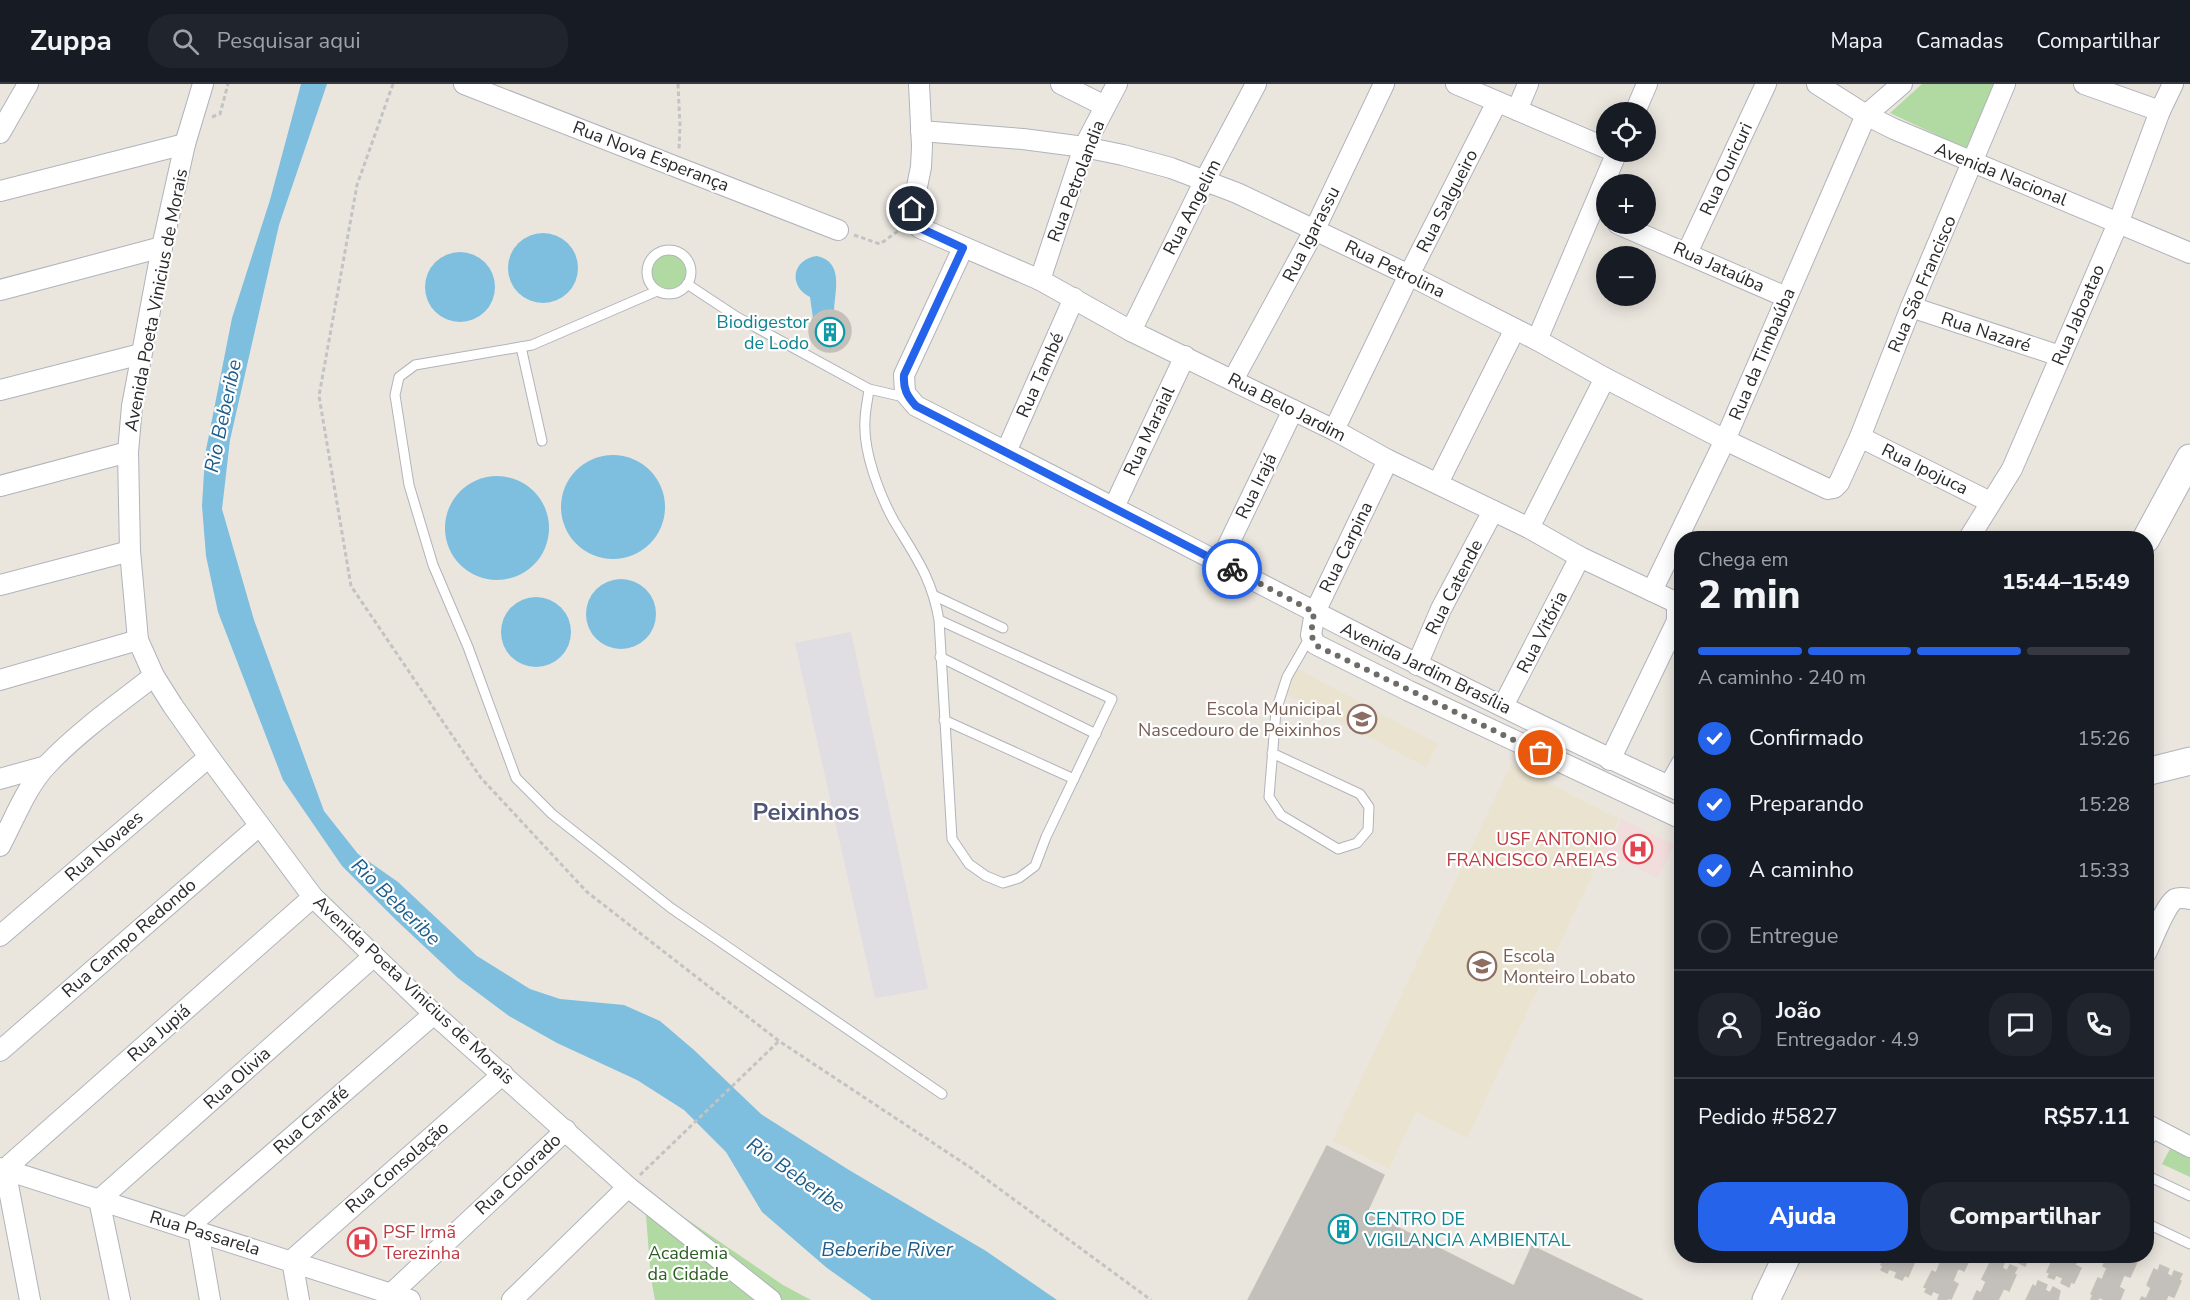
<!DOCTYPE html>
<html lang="pt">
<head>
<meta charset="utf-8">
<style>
  :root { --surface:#171b24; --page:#20242c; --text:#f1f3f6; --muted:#9ea1a6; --line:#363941; --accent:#2563eb }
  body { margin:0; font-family:"Nunito Sans",sans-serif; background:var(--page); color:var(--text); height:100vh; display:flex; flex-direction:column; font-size:22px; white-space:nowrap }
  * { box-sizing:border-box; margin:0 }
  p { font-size:20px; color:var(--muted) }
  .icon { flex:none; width:33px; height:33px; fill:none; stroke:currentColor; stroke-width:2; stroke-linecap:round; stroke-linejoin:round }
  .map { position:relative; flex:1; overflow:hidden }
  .sheet { position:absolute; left:1674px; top:447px; width:480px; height:732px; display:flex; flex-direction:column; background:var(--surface); border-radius:24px; box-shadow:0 3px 15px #0003 }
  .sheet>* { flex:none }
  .buttons { position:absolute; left:1596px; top:18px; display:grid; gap:12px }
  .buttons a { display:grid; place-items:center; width:60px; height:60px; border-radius:50%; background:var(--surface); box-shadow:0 3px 15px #0003; font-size:30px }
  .pin { position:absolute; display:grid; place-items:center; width:51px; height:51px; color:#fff; margin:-26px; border:3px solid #fff; border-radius:50%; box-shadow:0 2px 6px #0007 }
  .courier { position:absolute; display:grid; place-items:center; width:60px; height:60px; margin:-30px; border:4px solid #2563eb; border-radius:50%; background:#fff; color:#222; box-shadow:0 2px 8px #0007 }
  .headline em { font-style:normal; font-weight:800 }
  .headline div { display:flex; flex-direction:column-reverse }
  .headline { display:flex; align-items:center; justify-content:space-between; height:102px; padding:0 24px }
  h1 { font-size:39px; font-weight:800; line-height:45px }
  .bar { display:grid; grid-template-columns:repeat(4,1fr); gap:9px 6px; align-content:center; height:72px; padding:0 24px }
  .bar i { height:8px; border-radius:4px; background:var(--line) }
  .bar .on { background:var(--accent) }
  .bar p { grid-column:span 4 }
  .line { display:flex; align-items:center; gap:15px; padding:0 24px; border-top:2px solid var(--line) }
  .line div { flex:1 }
  .round { display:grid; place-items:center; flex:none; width:63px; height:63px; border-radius:24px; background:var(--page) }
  ol { padding:0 24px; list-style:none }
  li { display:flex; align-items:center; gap:18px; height:66px }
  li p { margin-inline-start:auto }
  li .icon { padding:6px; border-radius:50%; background:var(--accent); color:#fff; stroke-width:4 }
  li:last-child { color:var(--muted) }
  li i { width:33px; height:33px; border:3px solid var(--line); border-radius:50% }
  .cta { display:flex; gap:12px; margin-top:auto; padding:12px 24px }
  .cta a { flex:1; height:69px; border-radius:24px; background:var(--accent); color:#fff; font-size:24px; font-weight:800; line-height:69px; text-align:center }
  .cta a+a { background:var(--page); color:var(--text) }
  header { display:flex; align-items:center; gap:36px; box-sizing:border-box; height:84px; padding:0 30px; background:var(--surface); border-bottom:2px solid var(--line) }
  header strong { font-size:28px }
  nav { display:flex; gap:33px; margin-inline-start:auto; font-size:21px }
  .search { width:420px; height:54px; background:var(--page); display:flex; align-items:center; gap:15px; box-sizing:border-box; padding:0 21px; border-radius:24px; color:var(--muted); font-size:22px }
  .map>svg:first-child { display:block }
</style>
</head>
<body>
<header>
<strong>Zuppa</strong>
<div class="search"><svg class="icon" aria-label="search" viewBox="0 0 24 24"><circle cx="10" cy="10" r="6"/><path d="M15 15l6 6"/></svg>Pesquisar aqui</div>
<nav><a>Mapa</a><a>Camadas</a><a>Compartilhar</a></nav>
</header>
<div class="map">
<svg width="2190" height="1216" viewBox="0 0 2190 1216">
  <rect width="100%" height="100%" fill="#eae6de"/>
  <!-- industrial -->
  <polygon fill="#e0dde3" points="851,548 928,905 875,914 795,559"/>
  <!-- education -->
  <g fill="#eae3cf">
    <polygon points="1296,584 1438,660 1426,683 1284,609"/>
    <polygon points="1511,680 1619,735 1467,1054 1416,1028 1389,1085 1332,1057"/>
  </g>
  <!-- medical -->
  <polygon fill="#f0dddc" points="1622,735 1674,761 1658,794 1603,768 1606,761 1609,761"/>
  <!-- green -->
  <g fill="#b0daa1">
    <polygon points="1922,0 1997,0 1971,67 1890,29"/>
    <circle cx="669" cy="187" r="20"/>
    <polygon points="2170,1065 2190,1074 2190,1093 2162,1080"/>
    <polygon points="644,1106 783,1201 811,1216 655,1216 651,1195"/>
  </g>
  <!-- water -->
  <g fill="#7ebedf">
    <polygon points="301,0 327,0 279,141 230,356 222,425 254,536 324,727 358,770 398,798 477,872 530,905 560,915 624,921 660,937 694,966 761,1030 849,1086 986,1167 1057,1216 872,1216 827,1184 762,1128 726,1068 684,1026 637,996 557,959 509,932 458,894 396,836 342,782 283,696 218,528 206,472 202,422 205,371 232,234 270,116"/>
    <circle cx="543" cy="184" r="35"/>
    <circle cx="460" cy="203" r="35"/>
    <path d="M817,172C844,178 835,206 834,227H824L813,234L810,213C788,202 792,175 817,172Z"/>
    <circle cx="613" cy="423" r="52"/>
    <circle cx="497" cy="444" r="52"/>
    <circle cx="621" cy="530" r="35"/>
    <circle cx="536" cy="548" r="35"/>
  </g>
  <!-- building -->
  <g fill="#c3bfba" stroke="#c5c1b8" stroke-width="1.5">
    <circle cx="830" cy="247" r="21"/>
    <polygon points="1327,1062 1384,1091 1367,1128 1514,1202 1532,1162 1643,1216 1248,1216"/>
    <polygon points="1885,1172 1911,1172 1909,1175 1915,1177 1908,1193 1905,1191 1902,1196 1895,1193 1897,1188 1889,1185 1887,1189 1881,1186 1883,1182 1881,1181"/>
    <polygon points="1939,1172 1971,1172 1964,1187 1958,1184 1953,1197 1958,1200 1951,1215 1948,1214 1947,1216 1938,1215 1940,1210 1933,1207 1931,1211 1925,1208 1927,1204 1924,1203 1932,1187 1936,1189 1941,1177 1937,1175"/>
    <polygon points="2015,1172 2033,1172 2030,1178 2027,1177 2025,1182 2017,1178 2019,1173"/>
    <polygon points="2054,1172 2059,1173 2059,1172 2080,1172 2075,1181 2081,1184 2074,1199 2071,1198 2069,1203 2061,1199 2063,1194 2056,1191 2054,1195 2048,1193 2050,1189 2047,1188"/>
    <polygon points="2108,1172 2128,1173 2129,1172 2137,1172 2135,1177 2137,1178 2130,1193 2124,1191 2119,1203 2124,1206 2120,1216 2105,1216 2099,1213 2098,1216 2094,1216 2091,1215 2093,1211 2091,1210 2098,1194 2102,1196 2107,1184 2103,1182"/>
    <polygon points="1995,1175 2004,1179 2002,1184 2007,1187 2010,1181 2017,1184 2014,1190 2016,1191 2009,1207 2004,1204 1998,1216 1973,1216 1977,1207 1981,1209 1986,1198 1982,1195 1990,1179 1993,1180"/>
    <polygon points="2160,1181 2169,1185 2167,1190 2172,1193 2174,1187 2182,1190 2179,1196 2181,1197 2174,1213 2168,1211 2166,1216 2140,1216 2142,1213 2146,1215 2151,1204 2147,1201 2154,1185 2158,1187"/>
    <polygon points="2038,1197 2047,1201 2045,1206 2050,1209 2053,1203 2060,1207 2058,1216 2026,1216 2033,1201 2036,1203"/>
  </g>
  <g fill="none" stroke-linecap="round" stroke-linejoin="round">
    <!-- lane casing -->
    <g stroke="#b1b3bc" stroke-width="11">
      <g id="lane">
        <circle cx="669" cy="188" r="22"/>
        <polyline points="687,200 737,233 869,305 908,314"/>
        <polyline points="657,207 532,261 415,281 399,293 395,311 409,401 433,481 468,563 516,694 552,730 671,824 942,1010"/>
        <polyline points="521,263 542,357"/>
        <path d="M869,305C868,315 865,326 865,337C863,367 879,410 894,437C915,472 932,494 939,536L952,755L969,780L986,792L1003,799L1019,794L1035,782L1046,753L1112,615L939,536"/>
        <polyline points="935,512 1003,544"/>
        <polyline points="940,573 1096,650"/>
        <polyline points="944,636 1074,695"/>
        <polyline points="1272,669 1360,710 1369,723 1368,746 1357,759 1338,765 1281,731 1269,713 1276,627 1287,593 1310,553"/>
        <polyline points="2146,1063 2156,1045"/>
        <polyline points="2146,1091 2190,1112"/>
        <polyline points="2146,1139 2190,1160"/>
      </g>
    </g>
    <!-- street casing -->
    <g stroke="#b1b3bc" stroke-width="22">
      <g id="street">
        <polyline points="203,0 185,60 162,163 132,322 128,368 130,467 138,556 154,592 173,622 209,673 313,813 434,930 628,1103 771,1216"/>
        <polyline points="464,0 838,146"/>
        <polyline points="919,0 922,62 921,83 911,132 912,136 920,144 1040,196 1131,247 1334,346 1388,376 1529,444 1580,473 1673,517 1677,521 1677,537 1610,676"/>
        <polyline points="1061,0 1105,22"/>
        <polyline points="1456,0 1606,64"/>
        <polyline points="1817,0 1866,31 1894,45 2190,169"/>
        <polyline points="2084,0 2160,27"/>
        <polyline points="1517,26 1528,0"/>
        <polyline points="1635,28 1647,0"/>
        <polyline points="921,47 1023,55 1084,63 1123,71 1171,84 1237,109 1409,191 1537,256 1605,294 1725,356 1828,405 1834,404 1839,399 1860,353 1911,223 2005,0"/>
        <polyline points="0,49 28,0"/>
        <polyline points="0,107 185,60"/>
        <polyline points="1618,140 1786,213"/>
        <path d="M963,164L904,291L905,309L916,322C1171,451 1422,589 1682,708"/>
        <polyline points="1687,169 1766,0"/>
        <polyline points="1040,196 1084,63 1117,0"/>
        <polyline points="0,206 162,163"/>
        <polyline points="1911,223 2060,272"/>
        <polyline points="1131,247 1205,96 1256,0"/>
        <polyline points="1537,256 1617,68"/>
        <polyline points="1233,296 1314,147 1384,0"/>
        <polyline points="0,306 141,270"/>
        <polyline points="1334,346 1409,191 1497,18"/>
        <polyline points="1860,353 1990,418"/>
        <polyline points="1006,368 1074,214"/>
        <polyline points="1388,376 1315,528 1311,551 1315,560 1409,607 1682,735"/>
        <polyline points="1438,399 1515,245"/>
        <polyline points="0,402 128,368"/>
        <polyline points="1114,423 1185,272"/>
        <polyline points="1529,444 1605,294"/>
        <polyline points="1969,454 2012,385 2119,137 2160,27 2173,0"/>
        <polyline points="1220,478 1293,326"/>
        <polyline points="0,501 130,467"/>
        <polyline points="1652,507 1725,356 1866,31 1902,0"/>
        <polyline points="1417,581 1441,525 1493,427"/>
        <polyline points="0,596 138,556"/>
        <polyline points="1503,622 1580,473"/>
        <polyline points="0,695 46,682"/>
        <polyline points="1669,702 1682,679"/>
        <path d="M0,762C14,736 26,703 47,681C77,649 119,619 154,592"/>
        <polyline points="0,852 209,673"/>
        <path d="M2146,869C2153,856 2164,823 2175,815C2180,813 2185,814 2190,815"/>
        <polyline points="0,967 259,742"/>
        <polyline points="2146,1040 2190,1063"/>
        <polyline points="0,1084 410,1216"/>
        <polyline points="188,1143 434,930"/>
        <polyline points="198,1147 210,1216"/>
        <polyline points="30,1216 5,1085 313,813"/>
        <polyline points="120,1216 99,1116 374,872"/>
        <polyline points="299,1216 292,1176 503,990"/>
        <polyline points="394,1216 392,1209 566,1046"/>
        <polyline points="512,1216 628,1103"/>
      </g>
    </g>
    <!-- secondary casing -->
    <g stroke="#b1b3bc" stroke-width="29">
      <g id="secondary">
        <polyline points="2146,455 2190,374"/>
        <polyline points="2146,688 2190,677"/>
        <polyline points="1766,1216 1787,1172"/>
      </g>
    </g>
    <!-- path -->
    <g stroke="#c3c3c3" stroke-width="3" stroke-dasharray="4.5 3" stroke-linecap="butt">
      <polyline points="393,0 357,101 319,312 351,502 481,694 587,808 779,957 971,1084 1151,1216"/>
      <polyline points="678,0 680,42 679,66"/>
      <polyline points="212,33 220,30 228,0"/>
      <polyline points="854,151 880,160 898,147"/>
      <polyline points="640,1091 779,957"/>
    </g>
    <!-- lane -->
    <use href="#lane" stroke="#fff" stroke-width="9"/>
    <!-- street -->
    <use href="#street" stroke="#fff" stroke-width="20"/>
    <!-- secondary -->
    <use href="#secondary" stroke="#fff" stroke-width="27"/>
  </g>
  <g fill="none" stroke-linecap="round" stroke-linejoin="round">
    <!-- done -->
    <polyline stroke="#6d6c69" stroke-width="6" stroke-dasharray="0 10.8" points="1232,485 1314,528 1311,551 1317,562 1541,669"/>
    <!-- route -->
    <path stroke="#2563eb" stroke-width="8" d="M912,125V136L920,144L963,164L904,291C903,305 907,312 916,322L1232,485"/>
  </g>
  <!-- icons -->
  <defs>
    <g id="building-ring" transform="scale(1.5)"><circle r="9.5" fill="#fff" stroke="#0f9aa8" stroke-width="1.5"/><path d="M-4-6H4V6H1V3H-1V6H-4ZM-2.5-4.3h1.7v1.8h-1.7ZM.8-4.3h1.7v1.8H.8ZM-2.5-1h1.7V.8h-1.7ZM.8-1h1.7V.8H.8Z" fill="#0f9aa8"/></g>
    <g id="school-ring" transform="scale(1.5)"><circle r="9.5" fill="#fff" stroke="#8d6e63" stroke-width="1.5"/><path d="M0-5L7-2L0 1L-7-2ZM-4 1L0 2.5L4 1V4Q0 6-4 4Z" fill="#8d6e63"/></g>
    <g id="hospital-ring" transform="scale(1.5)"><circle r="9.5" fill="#fff" stroke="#e0444e" stroke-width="1.5"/><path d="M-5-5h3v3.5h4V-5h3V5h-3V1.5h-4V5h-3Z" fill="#e0444e"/></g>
  </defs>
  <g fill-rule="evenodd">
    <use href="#building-ring" x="830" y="248"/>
    <use href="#school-ring" x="1362" y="635"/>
    <use href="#hospital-ring" x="1638" y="765"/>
    <use href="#school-ring" x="1482" y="882"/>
    <use href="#building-ring" x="1343" y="1145"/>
    <use href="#hospital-ring" x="362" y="1158"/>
  </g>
  <g text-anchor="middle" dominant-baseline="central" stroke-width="4.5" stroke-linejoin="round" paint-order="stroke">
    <!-- street labels -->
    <g font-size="18" fill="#2a2a2a" stroke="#fff">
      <text transform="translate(651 72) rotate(21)">Rua Nova Esperança</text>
      <text transform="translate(1726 85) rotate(-65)">Rua Ouricuri</text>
      <text transform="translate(2001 90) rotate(22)">Avenida Nacional</text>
      <text transform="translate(1076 97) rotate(-69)">Rua Petrolandia</text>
      <text transform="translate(1447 117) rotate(-63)">Rua Salgueiro</text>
      <text transform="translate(1192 123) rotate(-63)">Rua Angelim</text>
      <text transform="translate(1311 150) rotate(-63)">Rua Igarassu</text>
      <text transform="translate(1719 183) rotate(24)">Rua Jataúba</text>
      <text transform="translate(1395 185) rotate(26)">Rua Petrolina</text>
      <text transform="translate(1922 200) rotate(-67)">Rua São Francisco</text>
      <text transform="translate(156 216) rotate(-79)">Avenida Poeta Vinicius de Morais</text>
      <text transform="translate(2078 231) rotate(-67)">Rua Jaboatao</text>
      <text transform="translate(1986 248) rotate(18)">Rua Nazaré</text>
      <text transform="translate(1762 270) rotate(-67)">Rua da Timbaúba</text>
      <text transform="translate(1040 291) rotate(-66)">Rua També</text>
      <text transform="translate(1287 323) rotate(27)">Rua Belo Jardim</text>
      <text transform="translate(1149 347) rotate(-65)">Rua Maraial</text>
      <text transform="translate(1925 385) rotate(26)">Rua Ipojuca</text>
      <text transform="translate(1256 402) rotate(-64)">Rua Irajá</text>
      <text transform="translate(1346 463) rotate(-64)">Rua Carpina</text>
      <text transform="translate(1454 503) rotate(-63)">Rua Catende</text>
      <text transform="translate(1542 548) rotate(-63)">Rua Vitória</text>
      <text transform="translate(1426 584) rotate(26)">Avenida Jardim Brasília</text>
      <text transform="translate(104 762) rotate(-41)">Rua Novaes</text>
      <text transform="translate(129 854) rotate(-41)">Rua Campo Redondo</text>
      <text transform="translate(414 906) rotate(43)">Avenida Poeta Vinicius de Morais</text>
      <text transform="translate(159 949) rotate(-41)">Rua Jupiá</text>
      <text transform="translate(237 994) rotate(-42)">Rua Olivia</text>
      <text transform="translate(311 1036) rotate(-41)">Rua Canafé</text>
      <text transform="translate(397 1083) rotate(-41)">Rua Consolação</text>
      <text transform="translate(518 1090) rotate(-43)">Rua Colorado</text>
      <text transform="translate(205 1149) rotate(17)">Rua Passarela</text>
    </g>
    <!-- culture labels -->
    <g font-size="18" fill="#0d838f" stroke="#fff" text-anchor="end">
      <text x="809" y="238">Biodigestor<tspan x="809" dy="21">de Lodo</tspan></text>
      <text x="1364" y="1135" text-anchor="start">CENTRO DE<tspan x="1364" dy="21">VIGILANCIA AMBIENTAL</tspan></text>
    </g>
    <!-- education labels -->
    <g font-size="18" fill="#785e54" stroke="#fff" text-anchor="end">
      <text x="1341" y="625">Escola Municipal<tspan x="1341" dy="21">Nascedouro de Peixinhos</tspan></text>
      <text x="1503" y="872" text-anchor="start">Escola<tspan x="1503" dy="21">Monteiro Lobato</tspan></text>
    </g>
    <!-- health labels -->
    <g font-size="18" fill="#be3a42" stroke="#fff" text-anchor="end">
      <text x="1617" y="755">USF ANTONIO<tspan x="1617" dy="21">FRANCISCO AREIAS</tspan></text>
      <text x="383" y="1148" text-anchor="start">PSF Irmã<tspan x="383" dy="21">Terezinha</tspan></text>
    </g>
    <!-- park labels -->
    <g font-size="18" fill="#2b5e23" stroke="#fff">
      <text x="688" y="1169">Academia<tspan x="688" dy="21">da Cidade</tspan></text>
    </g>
    <!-- water labels -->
    <g font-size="20" font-style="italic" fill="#1e5d8a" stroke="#fff">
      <text transform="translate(223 332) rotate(-78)">Rio Beberibe</text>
      <text transform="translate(396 818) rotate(44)">Rio Beberibe</text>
      <text transform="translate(796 1091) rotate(35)">Rio Beberibe</text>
      <text x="887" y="1165">Beberibe River</text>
    </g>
    <!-- district labels -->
    <g font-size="24" font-weight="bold" fill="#505475" stroke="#fff">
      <text x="806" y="728">Peixinhos</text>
    </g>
  </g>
</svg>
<div class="buttons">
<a><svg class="icon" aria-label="locate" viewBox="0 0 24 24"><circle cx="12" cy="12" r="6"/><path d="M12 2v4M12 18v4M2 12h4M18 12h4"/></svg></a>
<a>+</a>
<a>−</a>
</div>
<div class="pin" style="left:1541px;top:669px;background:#ea580c"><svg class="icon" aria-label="bag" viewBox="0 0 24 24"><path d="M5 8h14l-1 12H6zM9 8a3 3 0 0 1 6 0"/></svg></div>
<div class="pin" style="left:912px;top:125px;background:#1f2937"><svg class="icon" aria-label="home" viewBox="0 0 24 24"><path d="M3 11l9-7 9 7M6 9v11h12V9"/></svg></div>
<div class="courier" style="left:1232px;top:485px"><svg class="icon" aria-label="bike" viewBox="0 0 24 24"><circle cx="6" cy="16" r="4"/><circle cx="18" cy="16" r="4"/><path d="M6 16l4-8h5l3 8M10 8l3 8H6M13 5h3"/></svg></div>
<section class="sheet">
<div class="headline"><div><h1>2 min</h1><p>Chega em</p></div><em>15:44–15:49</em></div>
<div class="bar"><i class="on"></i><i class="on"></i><i class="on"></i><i></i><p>A caminho · 240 m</p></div>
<ol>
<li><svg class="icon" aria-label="check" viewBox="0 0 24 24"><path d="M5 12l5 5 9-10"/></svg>Confirmado<p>15:26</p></li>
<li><svg class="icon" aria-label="check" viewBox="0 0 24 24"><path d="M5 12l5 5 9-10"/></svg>Preparando<p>15:28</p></li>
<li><svg class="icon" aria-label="check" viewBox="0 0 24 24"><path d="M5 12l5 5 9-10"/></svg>A caminho<p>15:33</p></li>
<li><i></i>Entregue</li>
</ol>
<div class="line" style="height:108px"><a class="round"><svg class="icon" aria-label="person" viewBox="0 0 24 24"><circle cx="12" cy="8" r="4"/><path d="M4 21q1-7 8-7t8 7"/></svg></a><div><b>João</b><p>Entregador · 4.9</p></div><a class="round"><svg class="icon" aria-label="chat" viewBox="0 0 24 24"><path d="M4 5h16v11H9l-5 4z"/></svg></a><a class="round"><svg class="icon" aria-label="phone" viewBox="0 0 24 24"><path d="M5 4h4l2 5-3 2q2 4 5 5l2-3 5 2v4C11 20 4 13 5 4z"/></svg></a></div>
<div class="line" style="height:78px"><div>Pedido #5827</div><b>R$57.11</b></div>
<div class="cta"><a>Ajuda</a><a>Compartilhar</a></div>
</section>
</div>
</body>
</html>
